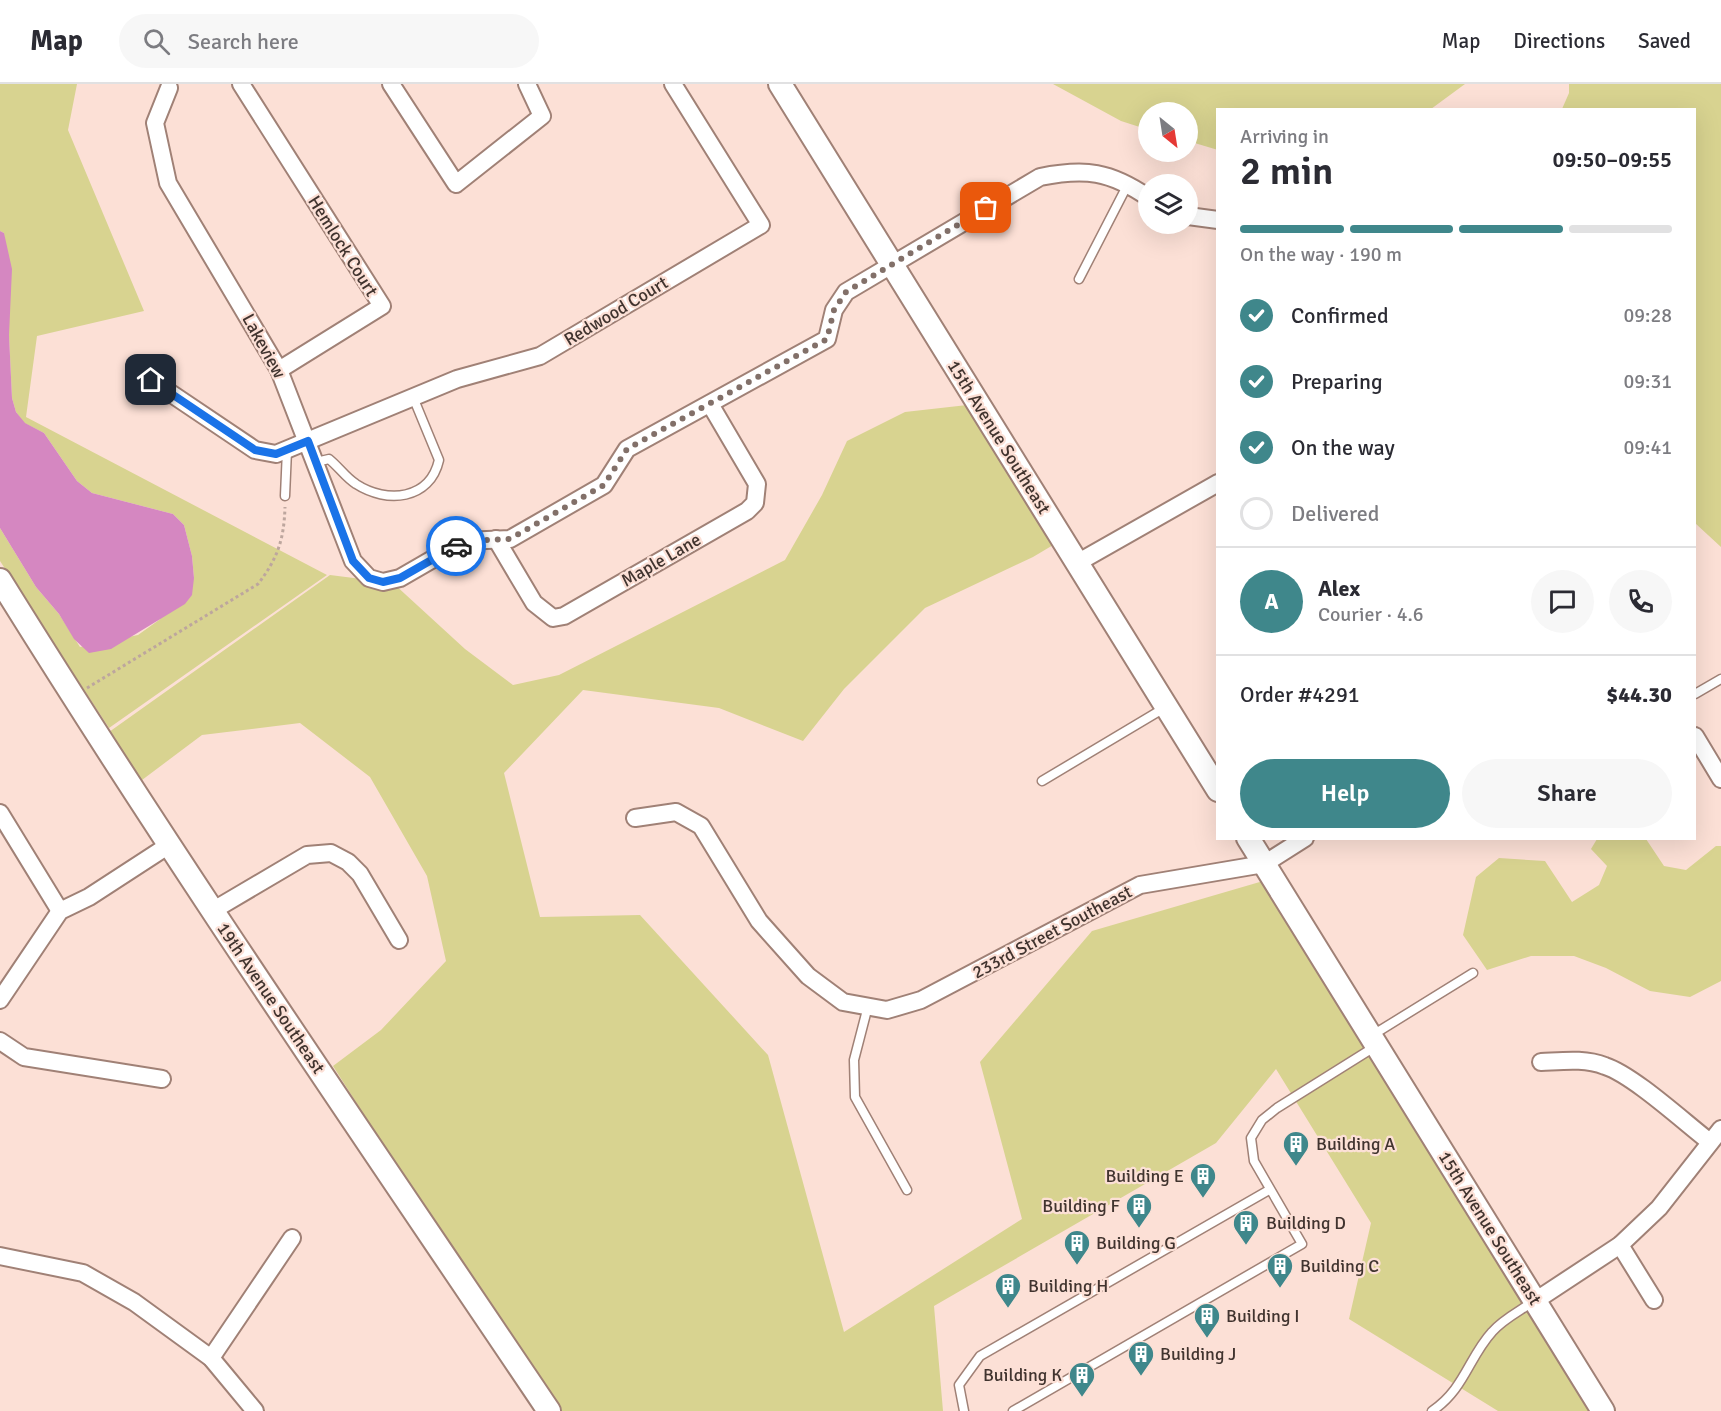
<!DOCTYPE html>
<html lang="en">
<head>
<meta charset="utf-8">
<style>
  :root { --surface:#fff; --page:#f7f7f7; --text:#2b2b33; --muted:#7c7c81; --line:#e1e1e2; --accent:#3f878b }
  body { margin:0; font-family:Signika,sans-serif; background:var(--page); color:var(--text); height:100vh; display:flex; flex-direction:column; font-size:22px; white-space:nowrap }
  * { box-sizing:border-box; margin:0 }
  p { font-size:20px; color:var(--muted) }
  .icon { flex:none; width:33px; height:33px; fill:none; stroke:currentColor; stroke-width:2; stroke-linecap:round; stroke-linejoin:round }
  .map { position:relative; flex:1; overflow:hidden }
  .drawer { position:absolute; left:1216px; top:24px; width:480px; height:732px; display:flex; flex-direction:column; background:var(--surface); border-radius:0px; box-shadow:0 6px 24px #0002 }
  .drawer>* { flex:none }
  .needle { width:39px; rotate:150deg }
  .buttons { position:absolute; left:1138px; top:18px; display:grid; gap:12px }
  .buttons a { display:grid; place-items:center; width:60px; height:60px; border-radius:50%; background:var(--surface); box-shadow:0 6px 24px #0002; font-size:30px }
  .pin { position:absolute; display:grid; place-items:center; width:51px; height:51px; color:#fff; margin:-26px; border-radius:12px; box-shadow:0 3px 9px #0006 }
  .courier { position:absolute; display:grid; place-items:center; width:60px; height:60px; margin:-30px; border:4px solid #1a73e8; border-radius:50%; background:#fff; color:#222; box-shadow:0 2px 8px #0007 }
  .headline em { font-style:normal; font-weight:600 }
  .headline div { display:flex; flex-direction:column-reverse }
  .headline { display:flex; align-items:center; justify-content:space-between; height:102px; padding:0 24px }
  h1 { font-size:39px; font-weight:600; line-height:45px }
  .bar { display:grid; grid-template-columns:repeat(4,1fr); gap:9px 6px; align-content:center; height:72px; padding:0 24px }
  .bar i { height:8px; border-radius:4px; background:var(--line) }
  .bar .current { background:var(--accent) }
  .bar p { grid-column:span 4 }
  .line { display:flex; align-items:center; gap:15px; padding:0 24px; border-top:2px solid var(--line) }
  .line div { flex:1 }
  .round { display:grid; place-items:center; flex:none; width:63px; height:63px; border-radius:32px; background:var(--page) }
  ol { padding:0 24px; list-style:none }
  li { display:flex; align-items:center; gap:18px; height:66px }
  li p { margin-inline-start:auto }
  li .icon { padding:6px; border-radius:50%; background:var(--accent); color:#fff; stroke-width:4 }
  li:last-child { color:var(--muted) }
  li i { width:33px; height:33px; border:3px solid var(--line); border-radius:50% }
  .cta { display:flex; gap:12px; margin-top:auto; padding:12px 24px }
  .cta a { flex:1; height:69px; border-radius:36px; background:var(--accent); color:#fff; font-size:24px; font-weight:600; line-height:69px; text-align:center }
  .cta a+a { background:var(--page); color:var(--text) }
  header { display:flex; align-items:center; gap:36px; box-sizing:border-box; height:84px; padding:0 30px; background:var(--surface); border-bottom:2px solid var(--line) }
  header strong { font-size:28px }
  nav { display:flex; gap:33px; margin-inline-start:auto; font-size:21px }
  .search { width:420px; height:54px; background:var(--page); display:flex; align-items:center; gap:15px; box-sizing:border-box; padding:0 21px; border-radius:33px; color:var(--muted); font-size:22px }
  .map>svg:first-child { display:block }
</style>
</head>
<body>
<header>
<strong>Map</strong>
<div class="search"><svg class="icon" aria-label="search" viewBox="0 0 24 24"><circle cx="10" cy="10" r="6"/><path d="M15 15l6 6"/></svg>Search here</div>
<nav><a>Map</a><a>Directions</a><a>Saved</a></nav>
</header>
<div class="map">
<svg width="1721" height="1327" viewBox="0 0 1721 1327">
  <rect width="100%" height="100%" fill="#fce0d6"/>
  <!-- green -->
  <g fill="#d8d390">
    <polygon points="0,0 77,0 68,46 144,227 37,252 26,333 327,491 109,644 0,477 0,444 36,503 59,530 80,563 138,551 159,536 194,494 192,472 184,441 173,430 92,409 77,397 44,349 24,339 16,328 12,314 4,149 0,147"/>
    <polygon points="1053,0 1465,0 1431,25 1218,26 1218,66 1188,57 1188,28 1149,28 1149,46 1121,37"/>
    <polygon points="1569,0 1721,0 1721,463 1695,439 1695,26 1562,25 1569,9"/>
    <polygon points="985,319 1070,451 1033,473 925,524 844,605 803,657 719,624 583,606 504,689 540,833 640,831 768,971 844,1248 1022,1135 980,978 1092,847 1270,795 1603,1327 1498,1327 1349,1235 1371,1139 1276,985 1216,1059 934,1222 943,1327 552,1327 333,982 381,946 446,877 427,792 370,693 300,639 202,651 142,696 109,648 330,491 393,499 465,565 513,601 559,591 785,476 822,411 847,357 905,328"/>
    <polygon points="1597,755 1646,755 1664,782 1686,786 1716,762 1721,762 1721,897 1690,913 1650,907 1606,884 1574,872 1531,872 1487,886 1463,851 1476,793 1499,774 1545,777 1572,818 1599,801 1607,782 1591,765"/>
  </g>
  <!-- water -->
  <polygon fill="#d587c1" points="0,147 4,149 12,185 9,251 12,314 16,328 25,339 44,349 77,397 92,409 173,430 184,441 192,472 194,494 192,511 185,520 111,565 89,569 74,555 59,530 36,503 0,444"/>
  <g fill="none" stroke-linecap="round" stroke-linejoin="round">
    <!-- lane casing -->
    <g stroke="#a08176" stroke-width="11">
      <g id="lane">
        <polyline points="1079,195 1128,100"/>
        <path d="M316,378L329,375C338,382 346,394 356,400C387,420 430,416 439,376L413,313"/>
        <polyline points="285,412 287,366"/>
        <polyline points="1695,610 1721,595"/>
        <polyline points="1042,697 1166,623"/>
        <polyline points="868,922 854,976 855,1013 907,1106"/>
        <polyline points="1371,952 1473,889"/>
        <polyline points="964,1327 959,1301 980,1272 1269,1106"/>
        <polyline points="1013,1327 1302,1160 1254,1077 1251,1054 1262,1036 1277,1024 1376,962"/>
        <path d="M1432,1327C1464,1306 1469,1273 1492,1248C1503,1235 1520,1227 1534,1217"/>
      </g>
    </g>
    <!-- street casing -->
    <g stroke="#a08176" stroke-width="20">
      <g id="street">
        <polyline points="241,0 382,222 279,286"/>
        <polyline points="391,0 456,100 542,32 527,0"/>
        <path d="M169,4L155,39L168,99L279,286L353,477L369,494L383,498L400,494L464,457L510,455L604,401L627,365L827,255L834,226L846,208L1040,93C1085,84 1110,87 1149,114"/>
        <polyline points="1188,132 1218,136"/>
        <polyline points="151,296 255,366 276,370 457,295 540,272 761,141 673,0"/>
        <polyline points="496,455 534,519 553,534 564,532 747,427 755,419 757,400 710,320"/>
        <polyline points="1077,479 1218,399"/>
        <polyline points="1695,652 1721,695"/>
        <polyline points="0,729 60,827"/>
        <polyline points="635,734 676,728 701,742 759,837 808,892 843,918 887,926 921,916 1140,801 1264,780 1305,754"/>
        <polyline points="212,827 307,771 331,769 348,778 360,790 399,856"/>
        <polyline points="0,916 60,827 89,813 169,761"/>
        <polyline points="0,957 24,973 162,995"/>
        <path d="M1541,978C1563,977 1585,974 1605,982C1633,991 1684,1038 1710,1058"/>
        <polyline points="1620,1161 1654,1216"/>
        <polyline points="0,1172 83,1189 134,1218 211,1274 255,1327"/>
        <polyline points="1535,1217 1620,1161 1659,1124 1721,1045"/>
        <polyline points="211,1274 292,1154"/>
      </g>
    </g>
    <!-- secondary casing -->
    <g stroke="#a08176" stroke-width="26">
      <g id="secondary">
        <polyline points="780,0 1218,706"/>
        <path d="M0,496C175,778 364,1052 549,1327"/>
        <polyline points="1248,754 1603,1327"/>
      </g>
    </g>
    <!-- path -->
    <path stroke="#bda69e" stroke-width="3" stroke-dasharray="3 3" stroke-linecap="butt" d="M87,604L258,500C278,474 284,455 285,423"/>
    <!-- lane -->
    <use href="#lane" stroke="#fff" stroke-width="8"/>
    <!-- street -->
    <use href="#street" stroke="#fff" stroke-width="16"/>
    <!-- secondary -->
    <use href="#secondary" stroke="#fff" stroke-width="22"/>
  </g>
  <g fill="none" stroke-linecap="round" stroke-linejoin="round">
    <!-- done -->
    <polyline stroke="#827069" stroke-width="6" stroke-dasharray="0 10.8" points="456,462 464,457 510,455 604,401 627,365 827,255 834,226 846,208 986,124"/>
    <!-- route -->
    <polyline stroke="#1a73e8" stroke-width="8" points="151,296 255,366 276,370 308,357 353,477 369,494 383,498 400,494 456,462"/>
  </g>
  <!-- icons -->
  <defs>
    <g id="building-pin" transform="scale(1.35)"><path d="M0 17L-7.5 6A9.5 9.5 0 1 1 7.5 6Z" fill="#3f878b" stroke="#fce0d6"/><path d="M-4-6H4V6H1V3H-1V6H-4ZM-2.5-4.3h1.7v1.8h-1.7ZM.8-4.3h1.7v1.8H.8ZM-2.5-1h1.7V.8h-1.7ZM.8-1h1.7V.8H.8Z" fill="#fff"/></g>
  </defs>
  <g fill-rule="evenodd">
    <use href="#building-pin" x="1296" y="1060"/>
    <use href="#building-pin" x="1203" y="1092"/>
    <use href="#building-pin" x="1139" y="1122"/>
    <use href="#building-pin" x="1246" y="1139"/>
    <use href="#building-pin" x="1077" y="1159"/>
    <use href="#building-pin" x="1280" y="1182"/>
    <use href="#building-pin" x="1008" y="1202"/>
    <use href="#building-pin" x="1207" y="1232"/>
    <use href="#building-pin" x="1141" y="1270"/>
    <use href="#building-pin" x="1082" y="1291"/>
  </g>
  <g text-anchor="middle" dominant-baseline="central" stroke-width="4.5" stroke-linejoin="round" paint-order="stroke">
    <!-- street labels -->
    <g font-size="18" fill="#41342f" stroke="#fce0d6">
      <text transform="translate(343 162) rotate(58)">Hemlock Court</text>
      <text transform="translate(616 227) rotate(-31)">Redwood Court</text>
      <text transform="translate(264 262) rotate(61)">Lakeview</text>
      <text transform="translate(999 353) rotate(58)">15th Avenue Southeast</text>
      <text transform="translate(661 476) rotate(-30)">Maple Lane</text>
      <text transform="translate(1052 848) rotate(-28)">233rd Street Southeast</text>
      <text transform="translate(271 914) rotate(56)">19th Avenue Southeast</text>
      <text transform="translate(1490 1144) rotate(58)">15th Avenue Southeast</text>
    </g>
    <!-- poi labels -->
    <g font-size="18" fill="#41342f" stroke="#fce0d6" text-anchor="start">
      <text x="1316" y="1060">Building A</text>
      <text x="1184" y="1092" text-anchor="end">Building E</text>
      <text x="1120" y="1122" text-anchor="end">Building F</text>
      <text x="1266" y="1139">Building D</text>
      <text x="1096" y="1159">Building G</text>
      <text x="1300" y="1182">Building C</text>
      <text x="1028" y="1202">Building H</text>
      <text x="1226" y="1232">Building I</text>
      <text x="1160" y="1270">Building J</text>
      <text x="1062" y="1291" text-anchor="end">Building K</text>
    </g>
  </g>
</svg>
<div class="buttons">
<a><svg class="needle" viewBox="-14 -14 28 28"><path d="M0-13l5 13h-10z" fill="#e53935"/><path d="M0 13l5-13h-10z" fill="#7c7c81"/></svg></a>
<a><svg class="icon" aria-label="layers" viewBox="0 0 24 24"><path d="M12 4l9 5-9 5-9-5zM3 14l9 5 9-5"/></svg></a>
</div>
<div class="pin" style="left:986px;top:124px;background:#ea580c"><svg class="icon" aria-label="bag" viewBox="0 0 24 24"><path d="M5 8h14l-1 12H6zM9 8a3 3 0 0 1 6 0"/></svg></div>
<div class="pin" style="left:151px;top:296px;background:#1f2937"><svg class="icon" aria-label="home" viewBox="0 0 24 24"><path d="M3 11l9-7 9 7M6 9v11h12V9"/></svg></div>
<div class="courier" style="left:456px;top:462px"><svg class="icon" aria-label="car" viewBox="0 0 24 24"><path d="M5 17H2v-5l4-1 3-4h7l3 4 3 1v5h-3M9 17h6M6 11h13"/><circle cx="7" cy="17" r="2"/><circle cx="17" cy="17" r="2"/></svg></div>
<section class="drawer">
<div class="headline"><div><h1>2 min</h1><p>Arriving in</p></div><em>09:50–09:55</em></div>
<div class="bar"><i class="current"></i><i class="current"></i><i class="current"></i><i></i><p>On the way · 190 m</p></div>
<ol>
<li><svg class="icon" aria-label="check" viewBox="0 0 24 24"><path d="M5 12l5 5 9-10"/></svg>Confirmed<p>09:28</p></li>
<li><svg class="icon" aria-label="check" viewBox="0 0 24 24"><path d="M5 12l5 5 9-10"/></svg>Preparing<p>09:31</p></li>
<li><svg class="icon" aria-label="check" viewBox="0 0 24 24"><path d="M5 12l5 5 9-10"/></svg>On the way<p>09:41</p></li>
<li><i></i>Delivered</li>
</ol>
<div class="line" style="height:108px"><b class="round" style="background:var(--accent);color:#fff">A</b><div><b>Alex</b><p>Courier · 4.6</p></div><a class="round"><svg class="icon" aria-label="chat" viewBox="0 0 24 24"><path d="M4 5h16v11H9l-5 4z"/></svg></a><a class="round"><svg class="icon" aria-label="phone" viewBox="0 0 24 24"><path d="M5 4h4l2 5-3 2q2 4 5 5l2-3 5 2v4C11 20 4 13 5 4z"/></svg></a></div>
<div class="line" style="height:78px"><div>Order #4291</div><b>$44.30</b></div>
<div class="cta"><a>Help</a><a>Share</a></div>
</section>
</div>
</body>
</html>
